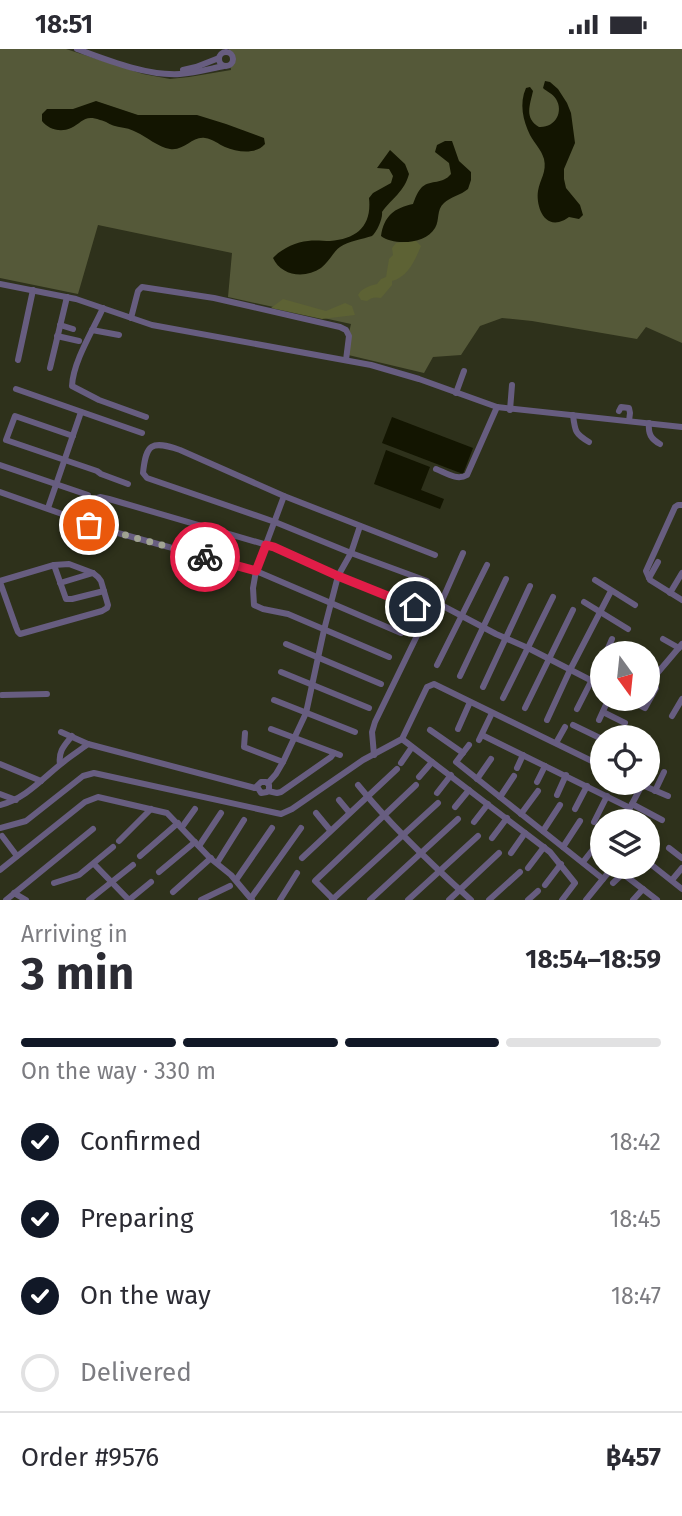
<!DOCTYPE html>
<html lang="en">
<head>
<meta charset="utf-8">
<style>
  :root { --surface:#fff; --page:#f7f7f7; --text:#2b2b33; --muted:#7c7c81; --line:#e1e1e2; --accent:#111827 }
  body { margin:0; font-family:"Fira Sans",sans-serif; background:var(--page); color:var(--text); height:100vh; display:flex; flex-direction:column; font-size:26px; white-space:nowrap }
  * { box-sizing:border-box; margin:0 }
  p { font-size:23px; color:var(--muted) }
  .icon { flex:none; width:38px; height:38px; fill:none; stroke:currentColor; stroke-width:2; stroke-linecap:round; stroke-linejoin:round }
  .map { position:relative; height:851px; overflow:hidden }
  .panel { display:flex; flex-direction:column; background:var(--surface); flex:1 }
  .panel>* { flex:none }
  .needle { width:46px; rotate:165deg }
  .controls { position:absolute; left:590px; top:592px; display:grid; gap:14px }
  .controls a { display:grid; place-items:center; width:70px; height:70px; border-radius:50%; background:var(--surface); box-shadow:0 4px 10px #0003; font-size:35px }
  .pin { position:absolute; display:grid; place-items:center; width:60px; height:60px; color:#fff; margin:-30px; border:4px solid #fff; border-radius:50%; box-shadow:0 2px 7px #0007 }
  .courier { position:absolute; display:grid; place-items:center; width:70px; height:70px; margin:-35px; border:5px solid #e11d48; border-radius:50%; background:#fff; color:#222; box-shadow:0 2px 9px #0007 }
  .overview em { font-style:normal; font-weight:700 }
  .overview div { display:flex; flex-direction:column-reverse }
  .overview { display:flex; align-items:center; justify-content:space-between; height:119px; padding:0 21px }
  h1 { font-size:46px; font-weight:700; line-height:52px }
  .bar { display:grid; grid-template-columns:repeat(4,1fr); gap:10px 7px; align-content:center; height:84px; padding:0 21px }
  .bar i { height:9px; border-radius:5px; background:var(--line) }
  .bar .on { background:var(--accent) }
  .bar p { grid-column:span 4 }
  .line { display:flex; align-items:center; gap:18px; padding:0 21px; border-top:2px solid var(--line) }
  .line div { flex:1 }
  ol { padding:0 21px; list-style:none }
  li { display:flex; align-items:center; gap:21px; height:77px }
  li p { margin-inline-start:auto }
  li .icon { padding:7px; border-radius:50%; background:var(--accent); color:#fff; stroke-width:4 }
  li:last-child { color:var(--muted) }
  li i { width:38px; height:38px; border:4px solid var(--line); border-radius:50% }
  .status { display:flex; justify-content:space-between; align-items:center; height:49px; padding:0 35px; background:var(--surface); direction:ltr }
  .status svg { height:19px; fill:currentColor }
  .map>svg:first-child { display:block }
</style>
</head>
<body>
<div class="status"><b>18:51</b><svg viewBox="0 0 49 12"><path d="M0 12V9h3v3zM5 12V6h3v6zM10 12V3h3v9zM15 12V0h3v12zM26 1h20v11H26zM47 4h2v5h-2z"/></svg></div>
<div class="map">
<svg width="682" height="851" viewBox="0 0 682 851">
  <rect width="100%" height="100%" fill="#2e311b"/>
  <!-- green -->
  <polygon fill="#555939" points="0,0 66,0 143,25 170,30 189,28 231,21 229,0 682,0 682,294 646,278 637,290 532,272 502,269 480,277 461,306 433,308 424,324 344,305 351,275 228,248 232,204 98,176 78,245 0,229"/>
  <!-- forest -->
  <g fill="#5d6234">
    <path d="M416,192L421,197C415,211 408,228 392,232V236L381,249C375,248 372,248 367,252L361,251L358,246C362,239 369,237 377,235L381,230L386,228L389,210L393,206L392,199L396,194Z"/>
    <polygon points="283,250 326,262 345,254 352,257 355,266 322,270 271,259"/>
  </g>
  <!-- water -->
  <g fill="#131501">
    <path d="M545,32L550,33L558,40L567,54L571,64L575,94L564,120V130L566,139L580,156L583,166L579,170L569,168C566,170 563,172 559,173C542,177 536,154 538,142C540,130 547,123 544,110C541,100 535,95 530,86C523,72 519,54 526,39L530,38L533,42C530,56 524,69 539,78C555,79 564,63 556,50C553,45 546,42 543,39Z"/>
    <path d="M96,52L138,66H197L226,75L264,89L265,95C256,106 237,103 225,98C218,95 213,90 205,89C192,87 185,102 170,100C158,98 147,88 136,83C129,79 123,79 115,77C110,76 106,72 100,71C84,65 82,74 71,79C60,84 48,80 42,72V65L47,60H73Z"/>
    <path d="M445,92H452L459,112L471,123V131L468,140C461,146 450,148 444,154C436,161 440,171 435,179C426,195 394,197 381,187C384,167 394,159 413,155C415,149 418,142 422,138C432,130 442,136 451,125L449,114L435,103L437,96Z"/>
    <path d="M390,101L405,115L409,125C404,143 393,148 382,163C383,169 377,183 372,187C363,190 348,192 340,198C333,203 329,213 321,219C305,230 281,227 273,209C281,200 296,193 308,192C315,191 323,192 330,192C357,190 372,177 369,149L373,144L391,134L393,127L389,120L377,119Z"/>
    <polygon points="392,368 473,399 463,425 382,394"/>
    <polygon points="386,401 430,418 421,441 444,450 440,460 374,435"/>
  </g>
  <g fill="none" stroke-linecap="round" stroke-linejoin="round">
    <!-- minor -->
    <g stroke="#675d80" stroke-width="6">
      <path d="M77,0C107,11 147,27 180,25C195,24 209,20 224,17"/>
      <circle cx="226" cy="10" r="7"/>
      <polyline points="183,21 196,18 219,9"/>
      <polyline points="0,235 76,250 152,276 371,316 419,330 497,358 682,378"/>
      <path d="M103,259C93,281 73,313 72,337L99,351L146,368"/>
      <polyline points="131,269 138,242 142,238 214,249 340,278 346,281 349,287 346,311"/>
      <polyline points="60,276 73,280"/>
      <polyline points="92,281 119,286"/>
      <polyline points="57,287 79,292"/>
      <polyline points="18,311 33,241"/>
      <polyline points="50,319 67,248"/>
      <polyline points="16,340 142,384"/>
      <polyline points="456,344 464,322"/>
      <polyline points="510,361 512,336"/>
      <polyline points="619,362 621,358 629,359 630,364 629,372"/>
      <path d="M573,366C575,382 575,385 589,393"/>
      <path d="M649,374C648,385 651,390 660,395"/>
      <polyline points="73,387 15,367 6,391 97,422 101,425 128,435"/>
      <polyline points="0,416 88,446"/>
      <path d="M436,420C446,424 457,432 467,426L497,358"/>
      <polyline points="0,443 79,471"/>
      <polyline points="284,447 256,522 253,539 254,556 263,560 288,565 389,608"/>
      <polyline points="682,456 678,456 675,458 646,522 650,531 682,551"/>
      <polyline points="48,459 81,363"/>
      <polyline points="54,516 66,550 72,550 104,542"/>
      <polyline points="649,529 658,513"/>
      <polyline points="595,531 635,556"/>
      <polyline points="0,532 54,516 69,515 93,524 98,528 101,532 108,556 107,559 102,562 20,585 18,583 16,578 0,533"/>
      <path d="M427,532L351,504L275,473L147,429L143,424C146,395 151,391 180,401L284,447L435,506"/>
      <polyline points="60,534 93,524"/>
      <polyline points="670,544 682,524"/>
      <polyline points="584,553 628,580"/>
      <polyline points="440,556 463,504"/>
      <polyline points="401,584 256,522 89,476 88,470 94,450 100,448 109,450 274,498 338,527 415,558"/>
      <polyline points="663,590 679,599"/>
      <polyline points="286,595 381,635"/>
      <polyline points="606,604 612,590"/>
      <polyline points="631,604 633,599"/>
      <polyline points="437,616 487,516"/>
      <polyline points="281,623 369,659"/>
      <polyline points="460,627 506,530"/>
      <polyline points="649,634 682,595"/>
      <polyline points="483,638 530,537"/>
      <polyline points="2,646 47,645"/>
      <polyline points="503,649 553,548"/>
      <polyline points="626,649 645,659 656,639 655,637 648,633"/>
      <polyline points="274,651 355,683"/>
      <polyline points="525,659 573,561"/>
      <polyline points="577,660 602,611"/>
      <polyline points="603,663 625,674"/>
      <polyline points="672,667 682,650"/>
      <polyline points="547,671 570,621 611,542"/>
      <polyline points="599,671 609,649"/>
      <polyline points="573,676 602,690"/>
      <polyline points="271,680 340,706"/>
      <polyline points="458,680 470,653"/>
      <polyline points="430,681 463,704"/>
      <polyline points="61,683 88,695"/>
      <polyline points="245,684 244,698 283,713"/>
      <polyline points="482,686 630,759"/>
      <polyline points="402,690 550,803 575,834 562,851"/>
      <polyline points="479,691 492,664"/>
      <polyline points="556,694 565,678"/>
      <polyline points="469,696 456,713 603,830 586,851"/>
      <polyline points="374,706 372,683 375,673 429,562 435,557 443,557 496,585 528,599 602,637"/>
      <polyline points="401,714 412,698"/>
      <polyline points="0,715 41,732"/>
      <path d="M60,715C58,702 65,696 72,687"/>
      <polyline points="517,719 523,706"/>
      <polyline points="419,728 432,713"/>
      <polyline points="477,730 491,710"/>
      <polygon points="261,733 266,733 269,736 269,741 267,743 261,744 258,739 255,739"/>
      <polyline points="537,733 545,717"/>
      <polyline points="635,733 668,747"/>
      <polyline points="268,734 276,725 283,713 306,664 324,581 338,527 351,504 360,477"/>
      <path d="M358,736C392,778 431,815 471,851"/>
      <polyline points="268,742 277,744 281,743 331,708 334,704"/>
      <polyline points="655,742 664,723"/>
      <polyline points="437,744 451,726"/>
      <polyline points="0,745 16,751"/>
      <polyline points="557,746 566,726"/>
      <polyline points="500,748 514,727"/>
      <polyline points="339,751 349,763"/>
      <polyline points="632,755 662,771"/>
      <path d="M0,756C25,750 42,730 61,715C69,708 79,702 88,695L255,739"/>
      <polyline points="455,758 469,741"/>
      <polyline points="575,760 587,737"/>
      <polyline points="316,764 330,781"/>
      <polyline points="521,765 538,742"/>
      <polyline points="623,772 642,736"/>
      <polyline points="474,773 488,755"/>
      <polyline points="594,773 607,747"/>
      <polyline points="182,778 195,760"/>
      <polyline points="0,779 26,772 83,727 94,724 281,765 292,760 363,711 402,690 427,638 434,635 602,717"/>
      <polyline points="543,782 560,756"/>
      <polyline points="2,787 17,807"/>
      <polyline points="492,789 507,769"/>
      <polyline points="119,792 151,760"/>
      <polyline points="648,793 648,797"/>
      <polyline points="199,797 221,764"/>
      <polyline points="563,798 580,772"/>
      <polyline points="669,799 682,809"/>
      <polyline points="511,804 525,784"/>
      <polyline points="140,807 178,774"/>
      <polyline points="302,809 397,720"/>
      <polyline points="583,813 602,789"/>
      <polyline points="648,813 682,840"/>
      <polyline points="217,814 244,771"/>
      <polyline points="94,815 129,851"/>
      <polyline points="528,819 544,798"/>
      <polyline points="0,821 85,753 98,748 167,764 210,809 231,826 252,851"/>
      <polyline points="159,823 195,793"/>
      <polyline points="622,824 657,851"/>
      <polyline points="603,830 614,817"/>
      <polyline points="236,831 272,779"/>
      <polyline points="672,831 682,819"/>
      <polyline points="54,834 79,826 113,798"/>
      <polyline points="613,834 631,817"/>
      <polyline points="545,836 561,815"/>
      <polyline points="173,843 211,809"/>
      <polyline points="14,844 26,851"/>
      <polyline points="251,849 301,779"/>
      <polyline points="6,851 93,780"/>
      <polyline points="89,851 133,816"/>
      <polyline points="129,851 151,833"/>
      <polyline points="201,851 230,837"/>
      <polyline points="280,851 297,824"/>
      <polyline points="332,851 438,754"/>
      <polyline points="334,851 315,832 416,736"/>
      <polyline points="370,851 458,770"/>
      <polyline points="408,851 478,787"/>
      <polyline points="449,851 499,804"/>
      <polyline points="489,851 520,823"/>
      <polyline points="528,851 538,842"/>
      <polyline points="633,851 643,840"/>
    </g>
  </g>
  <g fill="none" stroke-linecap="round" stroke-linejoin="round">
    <!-- done -->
    <polyline stroke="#a1a493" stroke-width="7" stroke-dasharray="0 12.6" points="89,476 205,508"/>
    <!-- route -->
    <polyline stroke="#e11d48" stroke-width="9" points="205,508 256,522 266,496 274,498 338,527 415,558"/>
  </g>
</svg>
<div class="controls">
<a><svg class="needle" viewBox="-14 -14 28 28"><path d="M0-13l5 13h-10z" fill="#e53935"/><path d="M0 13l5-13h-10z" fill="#7c7c81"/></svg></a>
<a><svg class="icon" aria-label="locate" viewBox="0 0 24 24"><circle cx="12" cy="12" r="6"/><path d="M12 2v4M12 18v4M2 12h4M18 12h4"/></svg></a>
<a><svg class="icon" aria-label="layers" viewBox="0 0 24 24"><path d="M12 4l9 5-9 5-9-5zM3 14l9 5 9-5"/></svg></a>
</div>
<div class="pin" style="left:89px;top:476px;background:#ea580c"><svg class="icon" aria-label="bag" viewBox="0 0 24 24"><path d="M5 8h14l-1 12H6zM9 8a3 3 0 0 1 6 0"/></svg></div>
<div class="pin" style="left:415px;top:558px;background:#1f2937"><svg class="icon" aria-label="home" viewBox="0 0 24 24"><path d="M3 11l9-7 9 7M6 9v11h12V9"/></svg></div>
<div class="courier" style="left:205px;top:508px"><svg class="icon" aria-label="bike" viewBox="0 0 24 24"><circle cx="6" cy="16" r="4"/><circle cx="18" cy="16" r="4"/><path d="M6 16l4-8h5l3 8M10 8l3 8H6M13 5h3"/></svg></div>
</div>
<section class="panel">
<div class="overview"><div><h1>3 min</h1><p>Arriving in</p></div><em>18:54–18:59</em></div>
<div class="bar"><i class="on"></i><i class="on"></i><i class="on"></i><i></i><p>On the way · 330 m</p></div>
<ol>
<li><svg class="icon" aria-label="check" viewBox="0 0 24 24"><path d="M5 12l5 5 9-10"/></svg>Confirmed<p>18:42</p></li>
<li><svg class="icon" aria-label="check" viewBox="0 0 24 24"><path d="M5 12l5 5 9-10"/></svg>Preparing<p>18:45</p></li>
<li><svg class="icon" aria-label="check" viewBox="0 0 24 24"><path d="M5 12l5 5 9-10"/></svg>On the way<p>18:47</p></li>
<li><i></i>Delivered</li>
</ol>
<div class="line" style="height:91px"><div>Order #9576</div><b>฿457</b></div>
</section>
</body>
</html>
